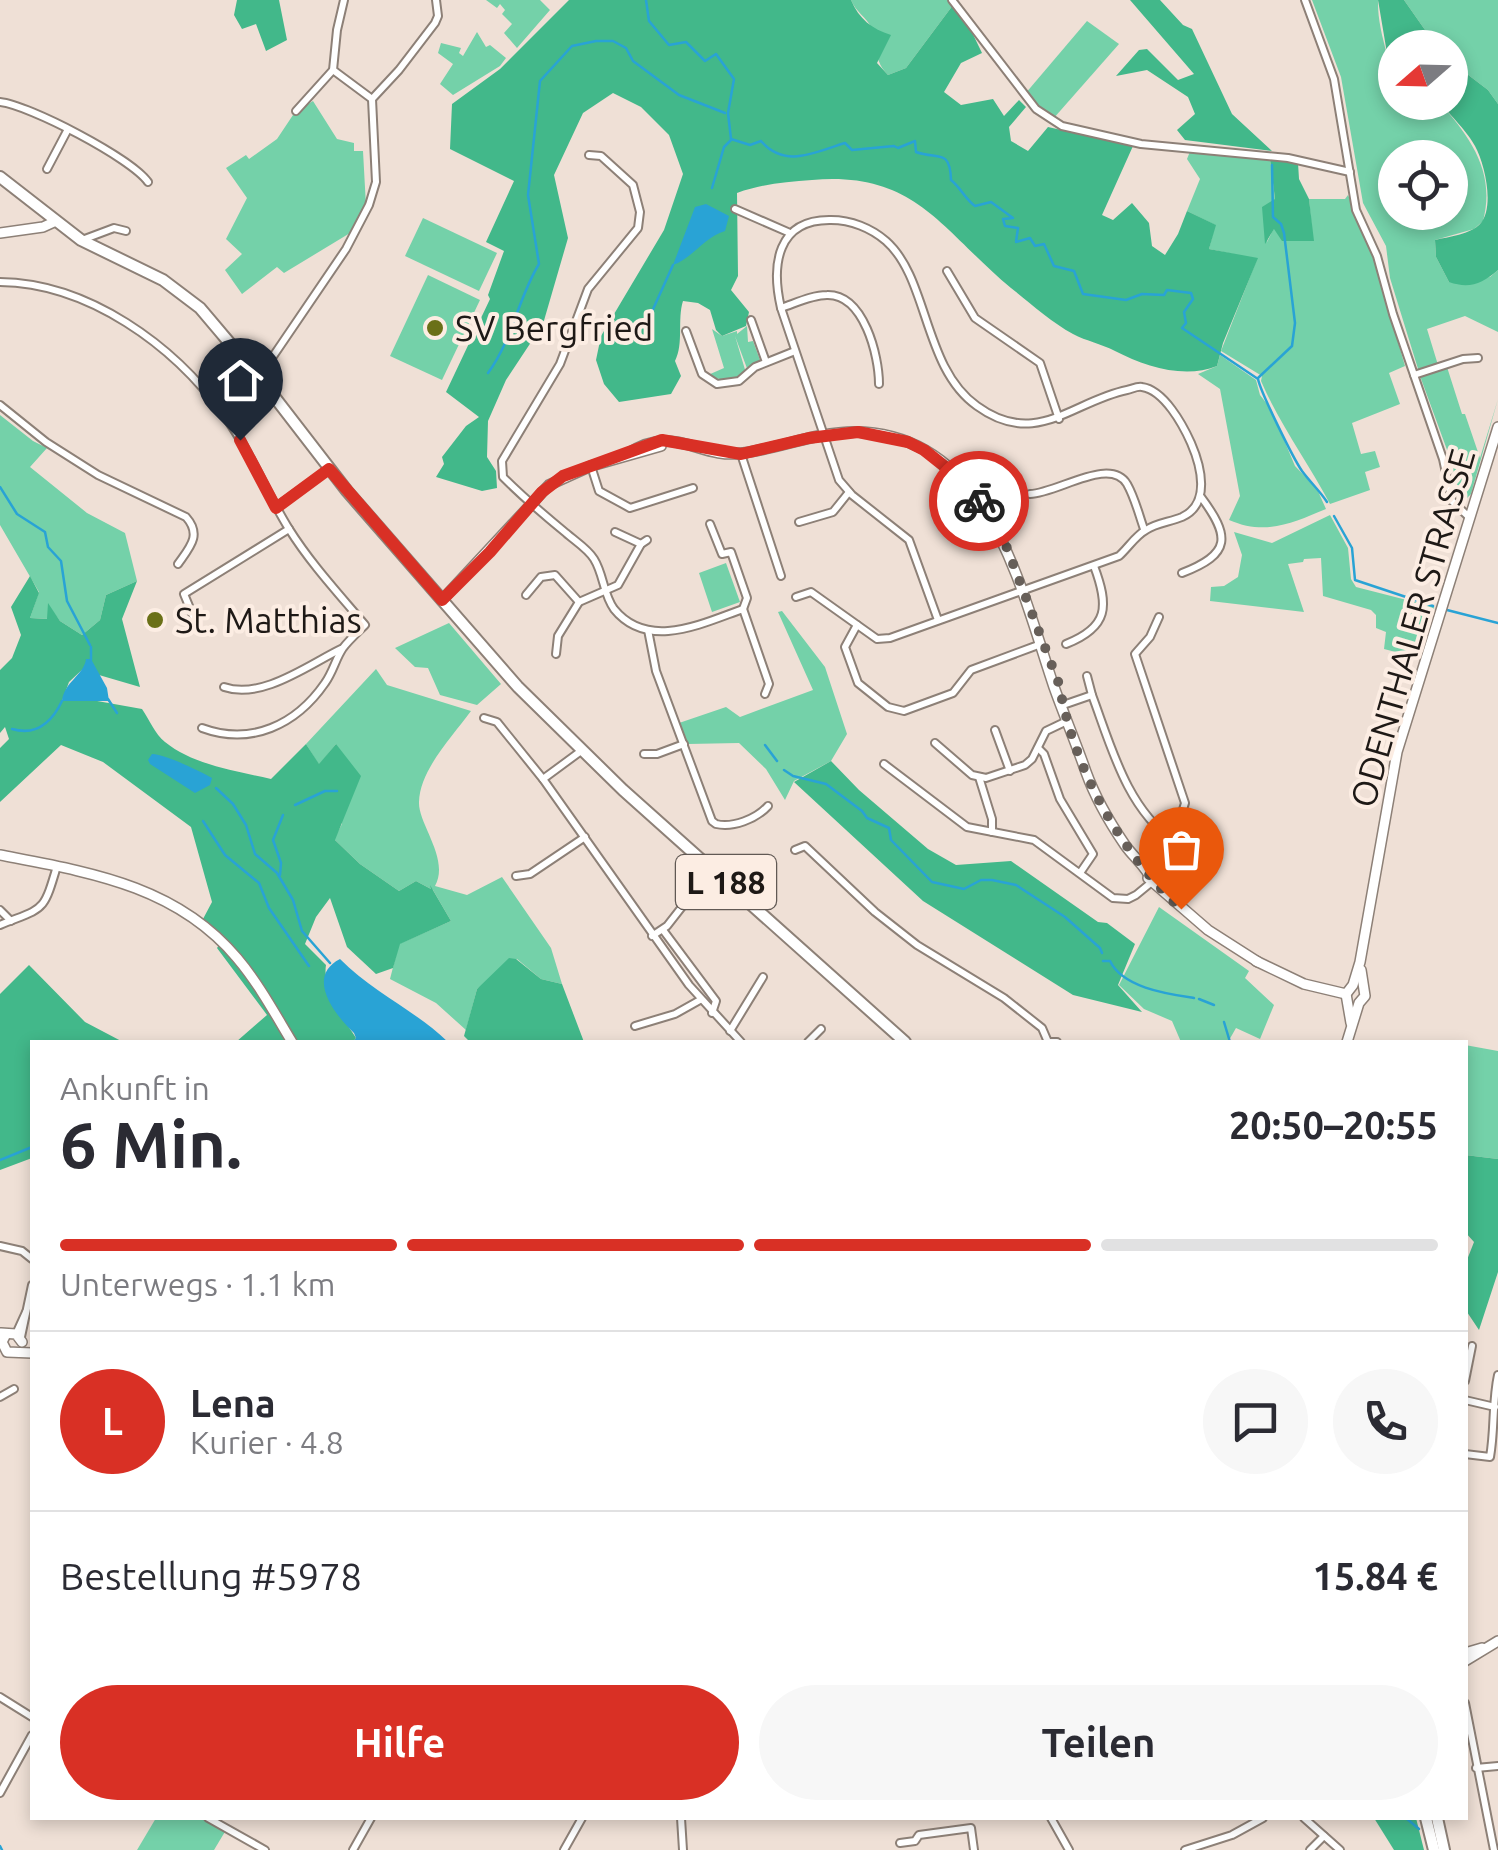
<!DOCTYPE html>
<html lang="de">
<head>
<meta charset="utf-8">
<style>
  :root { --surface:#fff; --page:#f7f7f7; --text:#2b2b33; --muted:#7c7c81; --line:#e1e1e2; --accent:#d93025 }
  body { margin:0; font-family:Ubuntu,sans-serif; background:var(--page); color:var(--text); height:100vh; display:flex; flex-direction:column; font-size:38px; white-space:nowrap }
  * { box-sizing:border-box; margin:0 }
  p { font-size:32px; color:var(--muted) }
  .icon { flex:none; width:55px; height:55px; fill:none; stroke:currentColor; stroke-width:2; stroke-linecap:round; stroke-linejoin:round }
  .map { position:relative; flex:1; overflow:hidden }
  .details { position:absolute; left:30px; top:1040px; width:1438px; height:780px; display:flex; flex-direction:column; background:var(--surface); border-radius:0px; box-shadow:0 5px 15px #0003 }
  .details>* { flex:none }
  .needle { width:65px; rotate:250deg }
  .fabs { position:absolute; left:1378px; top:30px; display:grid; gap:20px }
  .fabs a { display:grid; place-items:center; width:90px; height:90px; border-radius:50%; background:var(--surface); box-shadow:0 5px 15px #0003; font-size:50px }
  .pin { position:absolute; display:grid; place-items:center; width:85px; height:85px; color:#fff; margin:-102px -42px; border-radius:50% 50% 50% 0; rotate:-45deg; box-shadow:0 0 10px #0007 }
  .pin .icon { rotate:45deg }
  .courier { position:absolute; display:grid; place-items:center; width:100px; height:100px; margin:-50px; border:8px solid #d93025; border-radius:50%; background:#fff; color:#222; box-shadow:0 2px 12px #0007 }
  .summary em { font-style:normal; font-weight:700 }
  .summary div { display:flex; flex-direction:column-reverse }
  .summary { display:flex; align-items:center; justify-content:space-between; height:170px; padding:0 30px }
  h1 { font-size:65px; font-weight:700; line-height:75px }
  .bar { display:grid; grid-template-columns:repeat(4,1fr); gap:15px 10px; align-content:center; height:120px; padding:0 30px }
  .bar i { height:12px; border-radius:8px; background:var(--line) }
  .bar .current { background:var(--accent) }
  .bar p { grid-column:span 4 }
  .line { display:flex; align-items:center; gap:25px; padding:0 30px; border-top:2px solid var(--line) }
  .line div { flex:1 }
  .round { display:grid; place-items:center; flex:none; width:105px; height:105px; border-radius:52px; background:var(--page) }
  .cta { display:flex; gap:20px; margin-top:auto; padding:20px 30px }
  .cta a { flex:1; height:115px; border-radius:60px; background:var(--accent); color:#fff; font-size:40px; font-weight:700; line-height:115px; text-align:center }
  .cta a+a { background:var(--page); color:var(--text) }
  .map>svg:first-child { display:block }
</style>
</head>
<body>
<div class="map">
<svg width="1498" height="1850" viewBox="0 0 1498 1850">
  <rect width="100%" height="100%" fill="#efe0d6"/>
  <!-- green -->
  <g fill="#74d1a9" fill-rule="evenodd">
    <polygon points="486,0 540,0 550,10 517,48 504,33 512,24 502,14 505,10 500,4 497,8"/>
    <path d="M851,0H948L953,5L906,68L888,75C869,55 883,45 872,28C866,17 856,12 851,0Z"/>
    <path d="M1312,0H1378C1377,35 1395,68 1395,102L1440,103C1470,137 1496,172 1483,221L1474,229L1435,240L1436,257L1449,282L1490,277L1498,270V332L1465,316L1427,329L1438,365L1419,372L1390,278L1386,246L1363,203L1341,77ZM1395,158H1450V212H1395Z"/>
    <polygon points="1404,0 1498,0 1498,104 1488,90 1450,61 1450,48 1437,47"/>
    <polygon points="1087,21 1119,44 1053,119 1025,94"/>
    <polygon points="477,32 486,47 490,45 506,58 500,66 453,95 440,84 453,64 438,53 441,43 461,48 459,53 463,56"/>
    <polygon points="313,101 337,139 354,143 354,151 363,151 366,206 355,230 284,273 277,267 242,294 225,270 242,254 226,239 247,198 226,168 246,155 249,159 277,139 295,112"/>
    <path d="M1191,149L1270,159L1275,199L1267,242L1274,228L1313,241L1309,199H1345L1348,195L1370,245L1405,366L1389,373L1400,404L1352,423L1361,454L1375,451L1380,467L1365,472L1370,490L1330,504C1308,462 1280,425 1261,381L1262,376L1221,351L1257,259L1209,249L1215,225L1187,211L1200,179L1187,159Z"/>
    <polygon points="423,218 497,253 479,291 405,256"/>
    <polygon points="428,275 480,300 442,380 390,356"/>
    <path d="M747,326L748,342L753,341L760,360L748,371L735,336L746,373C736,382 719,381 708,375L724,368L712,329L722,336L737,331V334Z"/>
    <path d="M1220,355L1256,380L1260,395L1271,409L1295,466L1317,489L1326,509C1292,523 1266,536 1229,520L1240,496L1220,389L1198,374L1217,366Z"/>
    <polygon points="1447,367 1462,414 1465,414 1480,458 1498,399 1471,494 1465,500 1460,495 1450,458 1420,376"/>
    <polygon points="0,415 33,441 47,448 30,467 87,513 125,533 137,581 106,595 100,620 82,635 60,621 48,605 48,619 30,618 39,592 0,525"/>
    <polygon points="1330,515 1348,548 1351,579 1356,587 1434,607 1419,658 1384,649 1386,632 1376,628 1376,615 1371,610 1323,596 1321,558 1304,559 1303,562 1288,564 1304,612 1210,601 1211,587 1224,586 1238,577 1242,555 1234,532 1272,543"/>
    <polygon points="726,563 740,602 712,612 699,573"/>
    <polygon points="782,611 825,667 847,734 831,761 794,781 785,800 766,769 739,743 688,744 679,723 726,707 740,717 813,690 778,612"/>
    <polygon points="449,623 501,684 477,705 440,695 428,668 415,667 395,648"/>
    <path d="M376,669L387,685L471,711C453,736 420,769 419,802C418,824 450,859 435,886L467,895L502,877L551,948L562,984L541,979L517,959L477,989L466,1030L436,1003L390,979L399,944L451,921L433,890L416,881L399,891L360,864L334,839L342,824L336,744L319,765L306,744Z"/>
    <polygon points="1159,907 1249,971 1245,978 1274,1005 1260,1039 1236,1028 1228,1042 1181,1042 1172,1021 1144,1009 1119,985"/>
    <polygon points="1465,1045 1498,1051 1498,1159 1465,1155"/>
    <polygon points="156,1818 203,1818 226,1830 214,1850 137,1850"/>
  </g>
  <!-- forest -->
  <g fill="#42b88a">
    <polygon points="237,0 279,0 287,40 266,51 256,24 242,29 234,15"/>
    <path d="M569,0H851C859,19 872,29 891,35L877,63L888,75L906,68L953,5L967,22L982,53L961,63L944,92L961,105L993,99L1004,116L1019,100L1026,107L1009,127L1011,141L1028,151L1048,127L1133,146L1102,215L1113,220L1132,203L1149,223L1152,246L1165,255L1178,234L1187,211L1216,225L1209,249L1258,258L1223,343L1217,366C1185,379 1146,367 1115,351C1102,344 1086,341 1073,334C1051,322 1030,303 1011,288C941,230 916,171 812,180C785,182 762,184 737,193L738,276L731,290L749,312L746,326L722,336L716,330L710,310L698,303L683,301C677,320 684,343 675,361L681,376L671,394L619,402L604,384L596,360L601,336L664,230L683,174L669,135L641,107L613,93L583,113L554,175L568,238L543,324L506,380L488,421L487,457L496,471L497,488L482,491L436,477L444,464L442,457L466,426L479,417L446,392L490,299L488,295L504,251L486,242L514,181L450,149L452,104L500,69Z"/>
    <polygon points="1130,0 1160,0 1183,25 1192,29 1232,114 1272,151 1185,140 1177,130 1195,114 1188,97 1147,70 1116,76 1139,50 1147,49 1178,80 1194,74"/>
    <polygon points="1378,0 1404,0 1437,47 1395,48 1395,73 1388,59"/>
    <path d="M1450,61L1488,90L1498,104V270C1482,284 1469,289 1449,282L1436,257L1435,240C1448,237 1471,234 1480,224C1495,208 1485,164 1475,146C1469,134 1450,114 1440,103L1450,102Z"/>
    <polygon points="1270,159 1298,163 1299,179 1309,199 1314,241 1282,241 1274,229 1265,244 1262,207 1275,199"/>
    <path d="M30,576L39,593L30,618L47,619L48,603L60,621L82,635L100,620L106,595L137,581L122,619L140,687L99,675L85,667L69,682L62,701L86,699L142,709C149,719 155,734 165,742C193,765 237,771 271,779L306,744L319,764L336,744L361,776L335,840L360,864L399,891L416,881L431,889L430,885L451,921L400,944L393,968L376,974L347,947L330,898L316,917L305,944L326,965C322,990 344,1019 356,1038L353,1042H236L267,1015L217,948L223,939L203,919L212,902L191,827L103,762L61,745L0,802V748L9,739L5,727L0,733V670L12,658L21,635L11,607Z"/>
    <polygon points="831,761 859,790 928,849 956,865 1011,861 1098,922 1107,923 1135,944 1118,985 1142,1012 1073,995 923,901 794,782"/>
    <polygon points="509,958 516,959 541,979 562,984 584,1042 470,1042 464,1036 477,989"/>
    <polygon points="29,965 85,1022 123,1042 32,1042 32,1158 0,1170 0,994"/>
    <polygon points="1465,1155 1498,1159 1498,1272 1479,1330 1465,1309 1465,1265 1474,1242 1465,1232"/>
    <polygon points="1374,1818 1416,1818 1424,1850 1394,1850"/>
  </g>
  <!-- water -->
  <g fill="#29a3d5">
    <path d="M706,204L729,216L725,231C704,237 693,258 673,265L695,207Z"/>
    <path d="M86,659H91L107,688L109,701H62C64,682 84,675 86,659Z"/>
    <path d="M152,754C167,755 197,770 212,778L210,785L195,793L150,764L148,760Z"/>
    <path d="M340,959C372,992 415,1010 448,1042H353L356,1038L354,1033C335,1015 305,977 340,959Z"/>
  </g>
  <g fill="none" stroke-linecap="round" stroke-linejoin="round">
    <!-- stream -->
    <g stroke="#29a3d5" stroke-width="2.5">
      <path d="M646,0L649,21L669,45L686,42L705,61L716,54L734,79L728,113L731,139L750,145L761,141C785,169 815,152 845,143L852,150L894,146L898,148L915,141L916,152C938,160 950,148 951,180C961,188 965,199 975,206L991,202L1013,218L1003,219L1005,226L1018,228L1016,242L1030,238L1035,246L1044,244L1054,266L1074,271L1083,294L1126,300L1142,294L1164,295L1167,290L1191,293L1193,299L1184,312L1186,323L1182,328L1258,379C1261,393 1293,458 1302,471C1310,482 1320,491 1327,502"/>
      <polyline points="712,188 724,147 731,140"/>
      <polyline points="645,327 673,265"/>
      <path d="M488,373C513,339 518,298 539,264L528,195L540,81L572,46L596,41H613L626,48L633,61L679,95L725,113"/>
      <polyline points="1258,378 1292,346 1295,323 1284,233 1281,224 1273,217 1272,165"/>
      <polyline points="0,487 17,514 45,532 48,547 61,561 67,601 90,645"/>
      <polyline points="1334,516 1352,548 1355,580 1433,606"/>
      <polyline points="1447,610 1498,623"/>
      <polyline points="91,647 91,660"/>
      <polyline points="108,699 117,713"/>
      <path d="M12,729C36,736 52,722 62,701"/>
      <polyline points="765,745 777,761"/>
      <polyline points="784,770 793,776 826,784 862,811 867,818 889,828 891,840 932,882 964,889 981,880 992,880 1016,885 1065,917 1100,948 1102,953"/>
      <polyline points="216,788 233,804 246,825 255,854 277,873 293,900 302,931 330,963"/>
      <polyline points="295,805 325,791 337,791"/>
      <polyline points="203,821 225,855 259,883 269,908 309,966"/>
      <polyline points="280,875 281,863 273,840 283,815"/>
      <path d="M1103,961H1110C1123,988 1168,994 1194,998"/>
      <polyline points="1199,999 1214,1005"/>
      <polyline points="1224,1022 1230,1042"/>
      <polyline points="0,1160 32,1147"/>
      <polyline points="1406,1818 1419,1829"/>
      <polyline points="0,1846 2,1850"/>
    </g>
    <!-- street casing -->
    <g stroke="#8d8077" stroke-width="10">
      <g id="street">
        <polyline points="952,0 1036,109 1062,126 1141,144 1288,158 1350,172"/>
        <polyline points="1305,0 1334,79 1356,210 1377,256 1393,314 1443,459 1452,501 1470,518"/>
        <polyline points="333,70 372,99"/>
        <path d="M0,102C29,105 131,158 148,182"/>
        <polyline points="296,111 333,70 337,30 344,0"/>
        <path d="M589,155L601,156L633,185L640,212L638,228L588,289L560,364L502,461L503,477C523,497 544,515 566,533C575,541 588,549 594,559C604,575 603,594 614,609C648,651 703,623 743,609"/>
        <polyline points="47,169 67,131"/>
        <polyline points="735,209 790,233"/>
        <polyline points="82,240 114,228 126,231"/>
        <polyline points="947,271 975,318 1040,363 1059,419"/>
        <path d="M0,282C88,283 174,345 224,415C250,450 266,492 289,529C311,564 339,594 365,625C358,632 349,640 343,648C336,658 333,672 325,683C296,725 251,746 202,728"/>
        <path d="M781,308C796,303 812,295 827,295C864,294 879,356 879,384"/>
        <polyline points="751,320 766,362"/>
        <polyline points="686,331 702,374 717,384 739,381 755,367 795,351"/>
        <polyline points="1414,375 1463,359 1478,358"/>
        <polyline points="259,377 346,249 369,205 376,182 372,99 399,70 435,23 438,16 436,0"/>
        <path d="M0,405L46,442L98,475L186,517C202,535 190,547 178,564"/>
        <polyline points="741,454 781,576"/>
        <polyline points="591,466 599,491 630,508 693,488"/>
        <path d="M1030,494C1058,493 1110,456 1127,484C1135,498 1139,515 1144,529"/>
        <polyline points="276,507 329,469"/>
        <polyline points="799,522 833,512 849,492"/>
        <polyline points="710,524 722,554 731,552 747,598 743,609"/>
        <polyline points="615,532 641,544"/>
        <path d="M1182,573C1232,554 1230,536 1201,497"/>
        <polyline points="526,595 541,577 555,575 579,602"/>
        <path d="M796,597L811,592L877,639L890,638L1119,556C1128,548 1136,535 1146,530C1156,523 1170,522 1182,517C1211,504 1201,466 1191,443C1183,425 1164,390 1142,387C1137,386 1132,389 1127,390C1073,401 1036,449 977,406C923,368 929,279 886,241C871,228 851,220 831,220C777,219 771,265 781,308L839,480L852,495L909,540L938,620"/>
        <polyline points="743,609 769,684 765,694"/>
        <polyline points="196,623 184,594 289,529"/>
        <polyline points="857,625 845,647 858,683 888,707 904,711 953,693 971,670 1041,644"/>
        <path d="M648,630L656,671L712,821L716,824C733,828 756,819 768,806"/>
        <path d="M1066,644C1109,627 1109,606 1094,566"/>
        <polyline points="556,654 558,636 579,602 618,585 641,544 647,540"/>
        <polyline points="1087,676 1092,695"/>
        <path d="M224,687C262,700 308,665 341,649"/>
        <path d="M1063,705L1092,695C1111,746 1127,809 1174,841"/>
        <polyline points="484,718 497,722 543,779 689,985 741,1042"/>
        <polyline points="995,730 1010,771"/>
        <polyline points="935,743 972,775 986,778 1025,765 1032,759 1046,731 1067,721"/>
        <polyline points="1038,748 1044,754 1060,799 1093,854 1080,873"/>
        <polyline points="644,754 657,754 684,744"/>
        <polyline points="884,764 967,827 1034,840 1113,898 1128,899 1136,895 1164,872 1185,803 1135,654 1150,637 1159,617"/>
        <polyline points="979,777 992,819 992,832"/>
        <polyline points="543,779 581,751"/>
        <polyline points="795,850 805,846 875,912 917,945 1004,998 1042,1028 1048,1042"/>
        <polyline points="516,876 530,874 585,837"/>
        <polyline points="0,910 11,921"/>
        <path d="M0,925C44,907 43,914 57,866"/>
        <polyline points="663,930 716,1001 712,1013"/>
        <polyline points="652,936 667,926 685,903"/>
        <polyline points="635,1026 675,1014 700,1000"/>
        <polyline points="730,1031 763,977"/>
        <polyline points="808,1042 821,1029"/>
        <polyline points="1048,1042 1057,1042"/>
        <polyline points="0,1246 22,1251 32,1259"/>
        <polyline points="16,1334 26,1312"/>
        <polyline points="21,1337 32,1285"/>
        <polyline points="1465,1381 1472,1346"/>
        <polyline points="0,1397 14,1389"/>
        <polyline points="1465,1400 1495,1407"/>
        <path d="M1465,1454L1490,1457C1495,1429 1492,1402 1498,1375"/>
        <polyline points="0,1697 32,1717"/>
        <polyline points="1465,1703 1494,1850"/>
        <polyline points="1476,1768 1498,1766"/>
        <polyline points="0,1793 32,1735"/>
        <polyline points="208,1818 265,1850"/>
        <polyline points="681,1818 683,1850"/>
        <polyline points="1051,1818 1069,1850"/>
        <polyline points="1304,1818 1340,1850"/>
        <polyline points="900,1843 915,1841 919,1835 971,1828 974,1850"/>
        <polyline points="353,1850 371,1818"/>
        <polyline points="564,1850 582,1818"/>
        <polyline points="1185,1850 1232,1835 1263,1818"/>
        <polyline points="1310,1850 1324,1836"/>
      </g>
    </g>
    <!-- secondary casing -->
    <g stroke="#8d8077" stroke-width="12">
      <g id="secondary">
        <polyline points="0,233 43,227 54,222"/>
        <path d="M627,454C676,422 698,460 743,453C781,448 816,432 855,432C989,433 1020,587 1054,687C1064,715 1076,743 1086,772C1095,797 1110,823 1125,845C1134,858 1147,867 1152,881"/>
        <polyline points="442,600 549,485 591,466 661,446"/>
        <path d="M0,855C88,872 176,885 237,958C259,984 275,1014 292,1042"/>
        <polyline points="1148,878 1208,930 1258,962"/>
        <polyline points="1256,961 1304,984 1346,994"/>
        <polyline points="1346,994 1353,985 1360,962 1397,752 1498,427"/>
        <polyline points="1346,994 1351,1023"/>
        <polyline points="1347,1042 1359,1003 1365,996 1361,970"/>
        <polyline points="1,1333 16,1334 22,1342"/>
        <polyline points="6,1334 2,1342 7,1352 32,1353"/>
        <polyline points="1465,1653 1482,1648"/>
        <polyline points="1465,1661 1498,1641"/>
      </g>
    </g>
    <!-- primary casing -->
    <g stroke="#8d8077" stroke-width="14">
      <g id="primary">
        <polyline points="0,177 81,240 163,280 200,308 266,386 347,491 518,687 623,790 905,1042"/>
        <polyline points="1426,1818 1434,1850"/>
        <polyline points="1437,1818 1444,1850"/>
      </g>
    </g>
    <!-- street -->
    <use href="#street" stroke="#fff" stroke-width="6"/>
    <!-- secondary -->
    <use href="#secondary" stroke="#fff" stroke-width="9"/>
    <!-- primary -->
    <use href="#primary" stroke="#fff" stroke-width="10"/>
  </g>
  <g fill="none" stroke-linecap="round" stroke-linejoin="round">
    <!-- done -->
    <path stroke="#675f59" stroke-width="10" stroke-dasharray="0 18" d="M979,501L1005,543L1059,684C1074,770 1119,850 1181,909"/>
    <!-- route -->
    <polyline stroke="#d93025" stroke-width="12" points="240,440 276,508 329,469 442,600 490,552 542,492 563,476 662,440 741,454 809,438 858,432 908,442 924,450 958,477 979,501"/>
  </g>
  <!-- markers -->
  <g fill="#6a7017" stroke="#fcede3" stroke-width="4">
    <circle cx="435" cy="328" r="10"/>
    <circle cx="155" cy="620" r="10"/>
  </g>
  <g text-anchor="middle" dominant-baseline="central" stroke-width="8" stroke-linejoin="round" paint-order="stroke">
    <!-- shield labels -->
    <rect fill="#fcede3" stroke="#615954" stroke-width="2.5" x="676" y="855" width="100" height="54" rx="8"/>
    <g font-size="32" font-weight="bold" fill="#1e1916">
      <text x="726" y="882">L 188</text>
    </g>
    <!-- poi labels -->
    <g font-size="35" fill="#1e1916" stroke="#fcede3" text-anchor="start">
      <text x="455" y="328">SV Bergfried</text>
      <text x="175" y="620">St. Matthias</text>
    </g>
    <!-- street labels -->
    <g font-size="35" fill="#1e1916" stroke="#fcede3">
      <text transform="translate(1412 628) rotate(-74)">ODENTHALER STRASSE</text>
    </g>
  </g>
</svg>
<div class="fabs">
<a><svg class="needle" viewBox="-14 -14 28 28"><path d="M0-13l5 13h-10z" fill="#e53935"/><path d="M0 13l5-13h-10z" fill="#7c7c81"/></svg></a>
<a><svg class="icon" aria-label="locate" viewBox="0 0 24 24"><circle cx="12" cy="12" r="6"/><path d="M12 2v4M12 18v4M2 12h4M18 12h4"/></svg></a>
</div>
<div class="pin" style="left:1181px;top:909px;background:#ea580c"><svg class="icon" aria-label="bag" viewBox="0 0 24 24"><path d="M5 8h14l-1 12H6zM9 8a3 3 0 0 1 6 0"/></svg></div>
<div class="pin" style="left:240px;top:440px;background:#1f2937"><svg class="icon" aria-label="home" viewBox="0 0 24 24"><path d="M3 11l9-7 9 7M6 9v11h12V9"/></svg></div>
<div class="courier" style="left:979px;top:501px"><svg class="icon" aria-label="bike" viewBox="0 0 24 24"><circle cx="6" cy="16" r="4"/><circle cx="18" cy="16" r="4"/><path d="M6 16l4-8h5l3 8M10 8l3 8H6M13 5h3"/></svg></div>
<section class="details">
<div class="summary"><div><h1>6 Min.</h1><p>Ankunft in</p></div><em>20:50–20:55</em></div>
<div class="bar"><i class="current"></i><i class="current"></i><i class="current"></i><i></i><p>Unterwegs · 1.1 km</p></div>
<div class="line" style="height:180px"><b class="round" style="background:var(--accent);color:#fff">L</b><div><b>Lena</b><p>Kurier · 4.8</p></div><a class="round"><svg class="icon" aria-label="chat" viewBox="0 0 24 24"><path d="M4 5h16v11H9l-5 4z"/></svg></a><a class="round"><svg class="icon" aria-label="phone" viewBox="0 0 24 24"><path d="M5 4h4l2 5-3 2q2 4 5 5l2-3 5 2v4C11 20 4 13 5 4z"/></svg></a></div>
<div class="line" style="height:130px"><div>Bestellung #5978</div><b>15.84 €</b></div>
<div class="cta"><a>Hilfe</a><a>Teilen</a></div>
</section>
</div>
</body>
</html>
